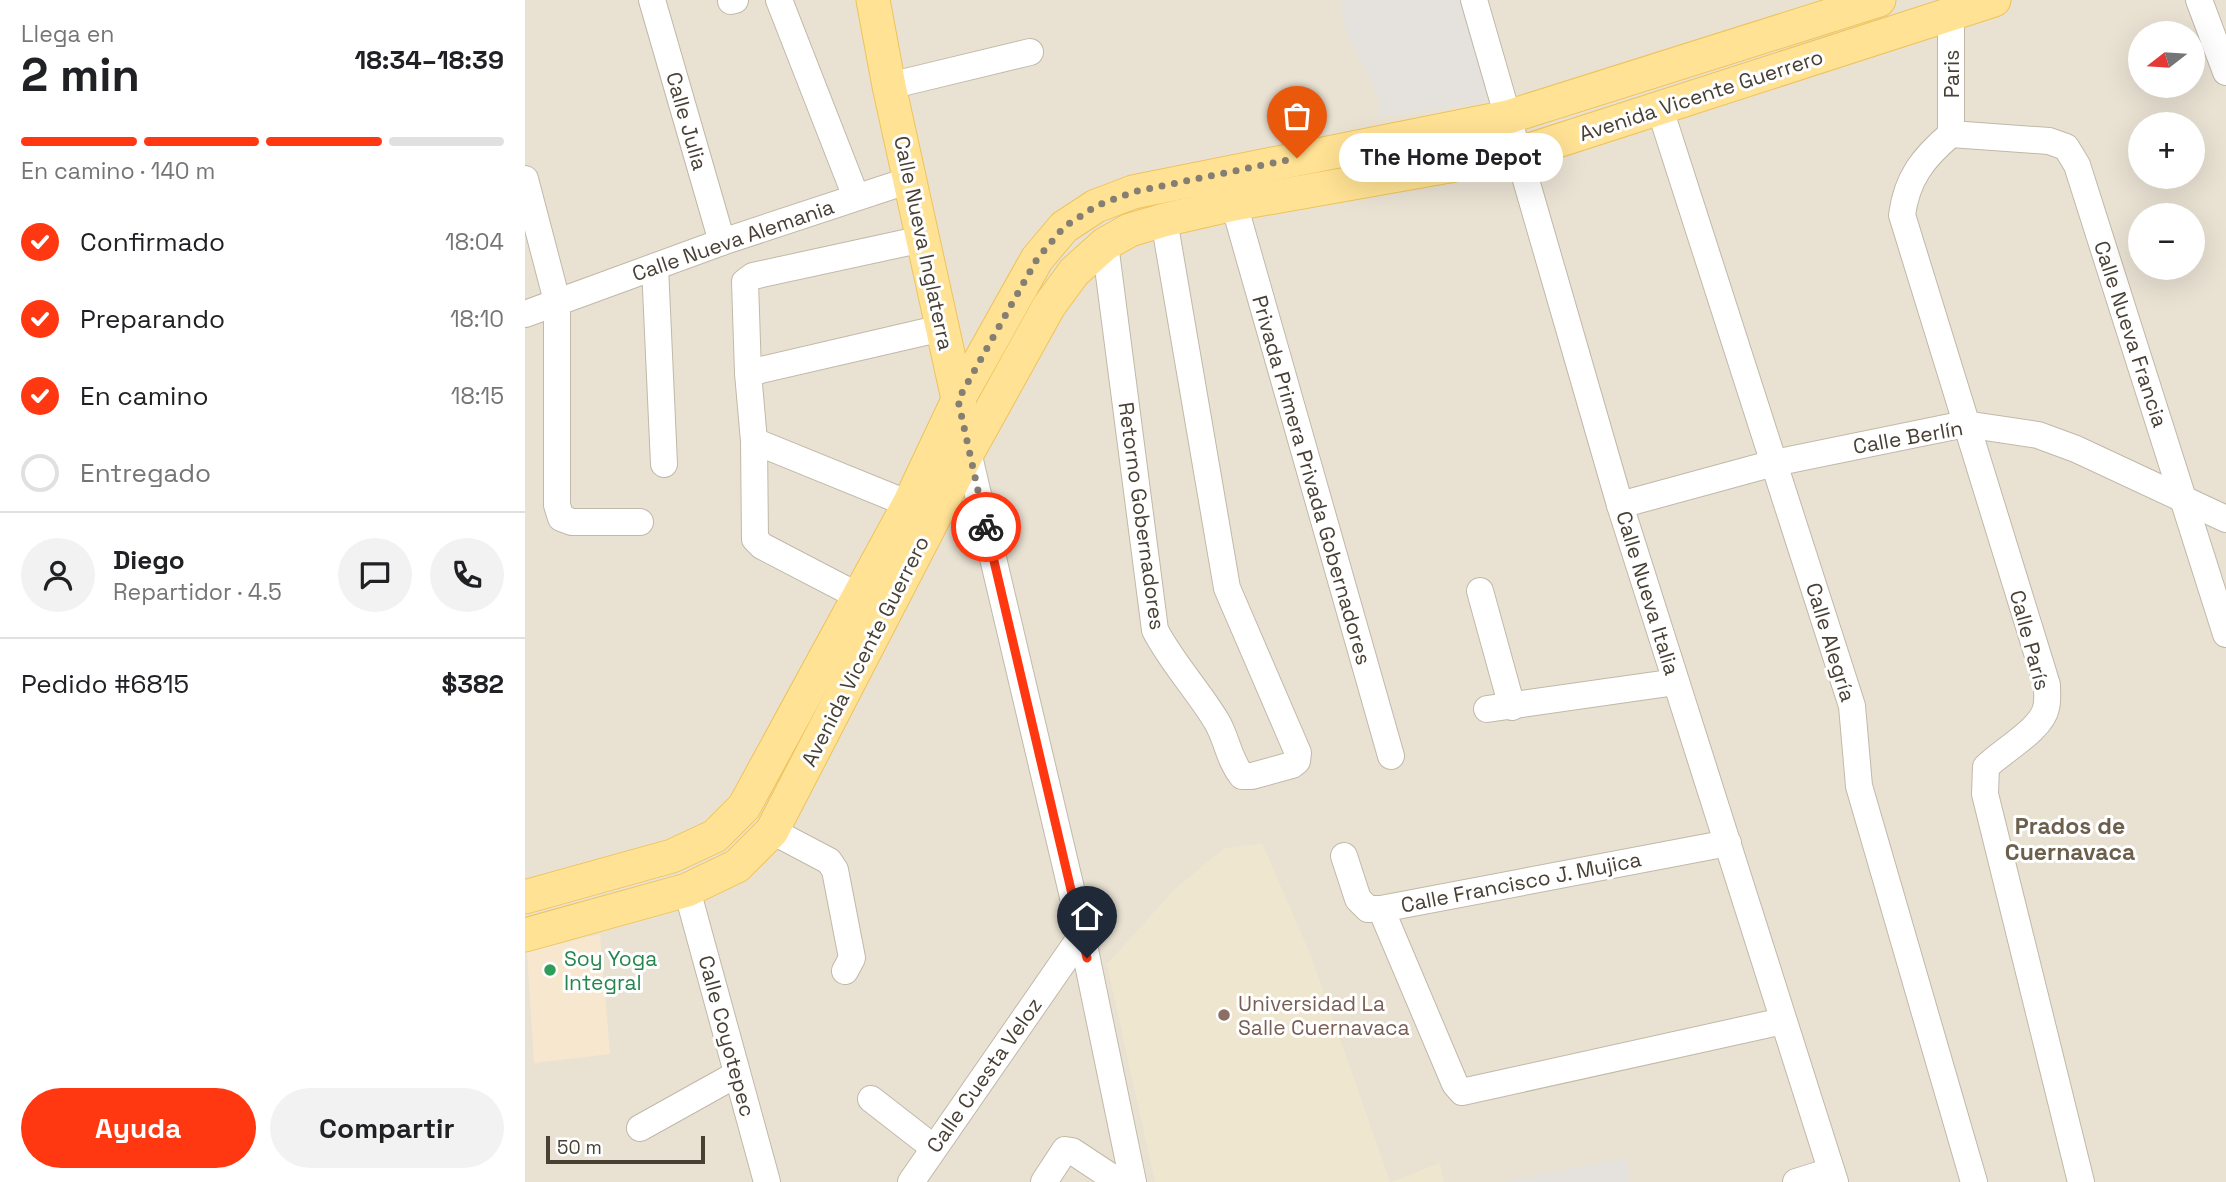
<!DOCTYPE html>
<html lang="es">
<head>
<meta charset="utf-8">
<style>
  :root { --surface:#fff; --page:#f2f2f2; --text:#202124; --muted:#757577; --line:#e0e0e0; --accent:#ff3812 }
  body { margin:0; font-family:"Space Grotesk",sans-serif; background:var(--page); color:var(--text); height:100vh; display:flex; flex-direction:column; font-size:26px; white-space:nowrap }
  * { box-sizing:border-box; margin:0 }
  p { font-size:23px; color:var(--muted) }
  .icon { flex:none; width:38px; height:38px; fill:none; stroke:currentColor; stroke-width:2; stroke-linecap:round; stroke-linejoin:round }
  .map { position:relative; flex:1; overflow:hidden }
  .side { display:flex; flex-direction:column; background:var(--surface); width:525px }
  .side>* { flex:none }
  .needle { width:46px; rotate:253deg }
  .tools { position:absolute; left:1603px; top:21px; display:grid; gap:14px }
  .tools a { display:grid; place-items:center; width:77px; height:77px; border-radius:50%; background:var(--surface); box-shadow:0 7px 28px #0002; font-size:35px }
  .scale { position:absolute; left:21px; bottom:18px; width:159px; box-sizing:border-box; padding-left:7px; border:4px solid #484035; border-top:0; font-size:19px; line-height:24px; white-space:nowrap; color:#484035; -webkit-text-stroke:5px #fff; paint-order:stroke }
  .pin { position:absolute; display:grid; place-items:center; width:60px; height:60px; color:#fff; margin:-72px -30px; border-radius:50% 50% 50% 0; rotate:-45deg; box-shadow:0 0 7px #0007 }
  .pin .icon { rotate:45deg }
  .courier { position:absolute; display:grid; place-items:center; width:70px; height:70px; margin:-35px; border:5px solid #ff3812; border-radius:50%; background:#fff; color:#222; box-shadow:0 2px 9px #0007 }
  .bubble { position:absolute; height:49px; border-radius:24px; background:var(--surface); box-shadow:0 7px 28px #0002; font-size:23px; font-weight:600; line-height:49px; text-align:center }
  .headline em { font-style:normal; font-weight:600 }
  .headline div { display:flex; flex-direction:column-reverse }
  .headline { display:flex; align-items:center; justify-content:space-between; height:119px; padding:0 21px }
  h1 { font-size:46px; font-weight:600; line-height:52px }
  .bar { display:grid; grid-template-columns:repeat(4,1fr); gap:10px 7px; align-content:center; height:84px; padding:0 21px }
  .bar i { height:9px; border-radius:5px; background:var(--line) }
  .bar .on { background:var(--accent) }
  .bar p { grid-column:span 4 }
  .line { display:flex; align-items:center; gap:18px; padding:0 21px; border-top:2px solid var(--line) }
  .line div { flex:1 }
  .round { display:grid; place-items:center; flex:none; width:74px; height:74px; border-radius:37px; background:var(--page) }
  ol { padding:0 21px; list-style:none }
  li { display:flex; align-items:center; gap:21px; height:77px }
  li p { margin-inline-start:auto }
  li .icon { padding:7px; border-radius:50%; background:var(--accent); color:#fff; stroke-width:4 }
  li:last-child { color:var(--muted) }
  li i { width:38px; height:38px; border:4px solid var(--line); border-radius:50% }
  .primary-button { display:flex; gap:14px; margin-top:auto; padding:14px 21px }
  .primary-button a { flex:1; height:80px; border-radius:42px; background:var(--accent); color:#fff; font-size:28px; font-weight:600; line-height:80px; text-align:center }
  .primary-button a+a { background:var(--page); color:var(--text) }
  main { display:flex; flex:1; min-height:0 }
  .map>svg:first-child { display:block }
</style>
</head>
<body>
<main>
<section class="side">
<div class="headline"><div><h1>2 min</h1><p>Llega en</p></div><em>18:34–18:39</em></div>
<div class="bar"><i class="on"></i><i class="on"></i><i class="on"></i><i></i><p>En camino · 140 m</p></div>
<ol>
<li><svg class="icon" aria-label="check" viewBox="0 0 24 24"><path d="M5 12l5 5 9-10"/></svg>Confirmado<p>18:04</p></li>
<li><svg class="icon" aria-label="check" viewBox="0 0 24 24"><path d="M5 12l5 5 9-10"/></svg>Preparando<p>18:10</p></li>
<li><svg class="icon" aria-label="check" viewBox="0 0 24 24"><path d="M5 12l5 5 9-10"/></svg>En camino<p>18:15</p></li>
<li><i></i>Entregado</li>
</ol>
<div class="line" style="height:126px"><a class="round"><svg class="icon" aria-label="person" viewBox="0 0 24 24"><circle cx="12" cy="8" r="4"/><path d="M4 21q1-7 8-7t8 7"/></svg></a><div><b>Diego</b><p>Repartidor · 4.5</p></div><a class="round"><svg class="icon" aria-label="chat" viewBox="0 0 24 24"><path d="M4 5h16v11H9l-5 4z"/></svg></a><a class="round"><svg class="icon" aria-label="phone" viewBox="0 0 24 24"><path d="M5 4h4l2 5-3 2q2 4 5 5l2-3 5 2v4C11 20 4 13 5 4z"/></svg></a></div>
<div class="line" style="height:91px"><div>Pedido #6815</div><b>$382</b></div>
<div class="primary-button"><a>Ayuda</a><a>Compartir</a></div>
</section>
<div class="map">
<svg width="1701" height="1182" viewBox="0 0 1701 1182">
  <rect width="100%" height="100%" fill="#f4f0e6"/>
  <!-- residential -->
  <path fill="#e9e2d3" fill-rule="evenodd" d="M0,0H1701V1182H0ZM1615,33H1668V86H1615ZM1615,124H1668V177H1615ZM1615,215H1668V268H1615Z"/>
  <!-- commercial -->
  <polygon fill="#f8e7cf" points="75,934 85,1054 9,1063 2,952"/>
  <!-- education -->
  <g fill="#efe6cf">
    <polygon points="737,843 786,956 865,1182 630,1182 582,964 651,888 698,849"/>
    <polygon points="915,1163 919,1182 866,1182"/>
  </g>
  <!-- parking -->
  <g fill="#e5e2de">
    <polygon points="815,0 937,0 969,100 848,118 855,112 852,92 821,32"/>
    <polygon points="1102,1158 1105,1182 977,1182"/>
  </g>
  <g fill="none" stroke-linecap="round" stroke-linejoin="round">
    <!-- minor casing -->
    <g stroke="#c1b8a8" stroke-width="28">
      <g id="minor">
        <polyline points="127,0 197,242"/>
        <polyline points="254,0 331,197"/>
        <polyline points="949,0 1095,505 1310,1182"/>
        <polyline points="1674,0 1701,72"/>
        <polyline points="206,1 210,0"/>
        <polyline points="1426,14 1426,134"/>
        <polyline points="364,86 505,52"/>
        <polyline points="1135,109 1327,706 1334,786 1449,1182"/>
        <path d="M1426,134C1398,158 1382,178 1377,215L1522,685C1522,693 1523,701 1521,708C1517,729 1477,751 1461,767L1460,794L1556,1182"/>
        <polyline points="1426,134 1524,141 1541,147 1552,165 1701,634"/>
        <polyline points="0,179 32,301 32,505 36,518 47,522 115,522"/>
        <polyline points="709,204 866,756"/>
        <path d="M580,244L630,630C647,663 673,690 692,722C702,739 704,760 717,776H727L767,765L772,761L773,753L702,588L639,220"/>
        <polyline points="130,267 139,464"/>
        <polyline points="0,314 197,242 385,180"/>
        <polyline points="223,373 417,328"/>
        <polyline points="229,441 384,504"/>
        <polyline points="443,452 557,935 608,1182"/>
        <polyline points="1095,505 1249,463 1440,424 1513,435 1551,449 1701,519"/>
        <polyline points="955,591 987,707"/>
        <polyline points="333,596 237,546 230,539 229,441 223,373 220,282 228,276 398,239"/>
        <polyline points="962,709 1151,682"/>
        <polyline points="247,831 304,861 310,870 327,958 320,971"/>
        <polyline points="819,856 833,899 843,909 856,909 1203,843"/>
        <polyline points="162,890 242,1182"/>
        <polyline points="856,909 930,1084 937,1092 1258,1021"/>
        <polyline points="346,1099 409,1148"/>
        <polyline points="115,1128 212,1074"/>
        <polyline points="386,1182 557,935"/>
        <polyline points="519,1182 540,1150 547,1151 594,1182"/>
        <polyline points="1271,1182 1306,1171"/>
      </g>
    </g>
    <!-- major casing -->
    <g stroke="#eec35b" stroke-width="35">
      <g id="major">
        <polyline points="348,0 364,86 435,408"/>
        <polyline points="0,897 147,856 190,836 219,807 384,504 433,400 512,259 539,227 571,206 608,192 983,117 1354,0"/>
        <polyline points="0,935 162,890 212,866 247,831 443,452 524,306 549,272 580,244 605,230 639,220 709,204 992,154 1469,0"/>
      </g>
    </g>
    <!-- minor -->
    <use href="#minor" stroke="#fff" stroke-width="26"/>
    <!-- major -->
    <use href="#major" stroke="#ffe294" stroke-width="33"/>
  </g>
  <g fill="none" stroke-linecap="round" stroke-linejoin="round">
    <!-- done -->
    <polyline stroke="#847e73" stroke-width="7" stroke-dasharray="0 12.6" points="461,527 433,400 512,259 539,227 571,206 608,192 772,158"/>
    <!-- route -->
    <polyline stroke="#ff3812" stroke-width="9" points="461,527 562,958"/>
  </g>
  <!-- markers -->
  <circle fill="#2e9e5b" stroke="#fff" stroke-width="2.5" cx="25" cy="970" r="7"/>
  <circle fill="#8d6e63" stroke="#fff" stroke-width="2.5" cx="699" cy="1015" r="7"/>
  <g text-anchor="middle" dominant-baseline="central" stroke-width="6" stroke-linejoin="round" paint-order="stroke">
    <!-- street labels -->
    <g font-size="21" fill="#484035" stroke="#fff">
      <text transform="translate(1426 74) rotate(-90)">Paris</text>
      <text transform="translate(1176 95) rotate(-18)">Avenida Vicente Guerrero</text>
      <text transform="translate(162 121) rotate(74)">Calle Julia</text>
      <text transform="translate(208 240) rotate(-19)">Calle Nueva Alemania</text>
      <text transform="translate(399 243) rotate(78)">Calle Nueva Inglaterra</text>
      <text transform="translate(1606 334) rotate(72)">Calle Nueva Francia</text>
      <text transform="translate(1383 437) rotate(-10)">Calle Berlín</text>
      <text transform="translate(787 480) rotate(74)">Privada Primera Privada Gobernadores</text>
      <text transform="translate(617 516) rotate(82)">Retorno Gobernadores</text>
      <text transform="translate(1123 593) rotate(73)">Calle Nueva Italia</text>
      <text transform="translate(1505 640) rotate(75)">Calle París</text>
      <text transform="translate(1306 642) rotate(73)">Calle Alegría</text>
      <text transform="translate(340 651) rotate(-63)">Avenida Vicente Guerrero</text>
      <text transform="translate(996 882) rotate(-11)">Calle Francisco J. Mujica</text>
      <text transform="translate(202 1036) rotate(75)">Calle Coyotepec</text>
      <text transform="translate(459 1075) rotate(-55)">Calle Cuesta Veloz</text>
    </g>
    <!-- leisure labels -->
    <g font-size="21" fill="#27864d" stroke="#fff" text-anchor="start">
      <text x="39" y="958">Soy Yoga<tspan x="39" dy="24">Integral</tspan></text>
    </g>
    <!-- education labels -->
    <g font-size="21" fill="#785e54" stroke="#fff" text-anchor="start">
      <text x="713" y="1003">Universidad La<tspan x="713" dy="24">Salle Cuernavaca</tspan></text>
    </g>
    <!-- neighbourhood labels -->
    <g font-size="23" font-weight="bold" fill="#6c5f4b" stroke="#fff">
      <text x="1545" y="826">Prados de<tspan x="1545" dy="26">Cuernavaca</tspan></text>
    </g>
  </g>
</svg>
<div class="tools">
<a><svg class="needle" viewBox="-14 -14 28 28"><path d="M0-13l5 13h-10z" fill="#e53935"/><path d="M0 13l5-13h-10z" fill="#757577"/></svg></a>
<a>+</a>
<a>−</a>
</div>
<div class="scale">50 m</div>
<div class="pin" style="left:772px;top:158px;background:#ea580c"><svg class="icon" aria-label="bag" viewBox="0 0 24 24"><path d="M5 8h14l-1 12H6zM9 8a3 3 0 0 1 6 0"/></svg></div>
<div class="pin" style="left:562px;top:958px;background:#1f2937"><svg class="icon" aria-label="home" viewBox="0 0 24 24"><path d="M3 11l9-7 9 7M6 9v11h12V9"/></svg></div>
<div class="courier" style="left:461px;top:527px"><svg class="icon" aria-label="bike" viewBox="0 0 24 24"><circle cx="6" cy="16" r="4"/><circle cx="18" cy="16" r="4"/><path d="M6 16l4-8h5l3 8M10 8l3 8H6M13 5h3"/></svg></div>
<div class="bubble" style="left:814px;top:133px;width:224px">The Home Depot</div>
</div>
</main>
</body>
</html>
